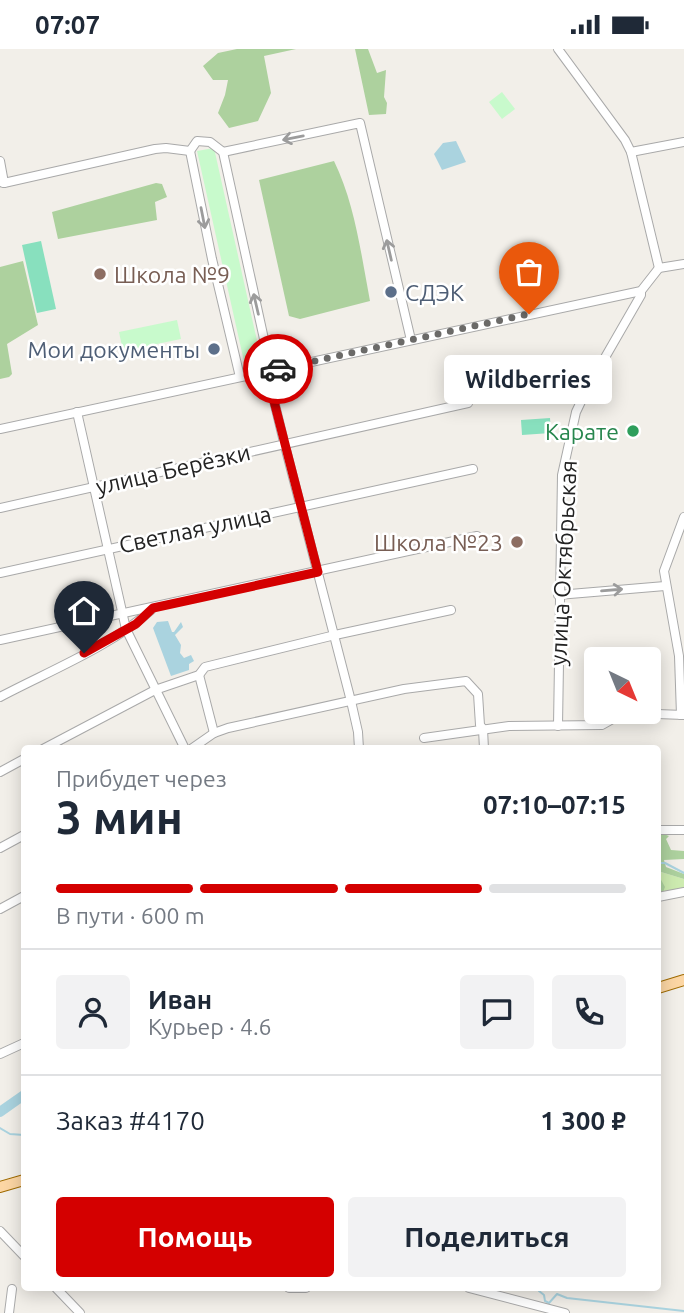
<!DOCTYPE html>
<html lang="ru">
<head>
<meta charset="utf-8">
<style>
  :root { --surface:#fff; --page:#f2f2f3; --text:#1f2937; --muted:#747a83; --line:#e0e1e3; --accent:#d40000 }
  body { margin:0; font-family:Ubuntu,sans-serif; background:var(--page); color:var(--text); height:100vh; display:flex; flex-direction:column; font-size:26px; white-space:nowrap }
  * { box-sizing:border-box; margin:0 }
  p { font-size:23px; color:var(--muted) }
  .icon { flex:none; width:38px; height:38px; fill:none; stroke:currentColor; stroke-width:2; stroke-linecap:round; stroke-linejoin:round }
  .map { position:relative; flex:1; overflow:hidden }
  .sheet { position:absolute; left:21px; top:696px; width:640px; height:546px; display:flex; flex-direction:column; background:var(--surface); border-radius:7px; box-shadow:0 4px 18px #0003 }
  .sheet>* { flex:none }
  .needle { width:46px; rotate:137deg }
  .fabs { position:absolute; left:584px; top:598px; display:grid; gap:14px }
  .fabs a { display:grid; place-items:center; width:77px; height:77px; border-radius:7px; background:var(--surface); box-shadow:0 4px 18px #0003; font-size:35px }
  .pin { position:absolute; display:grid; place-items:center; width:60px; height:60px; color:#fff; margin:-72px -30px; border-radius:50% 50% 50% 0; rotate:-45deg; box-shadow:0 0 7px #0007 }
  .pin .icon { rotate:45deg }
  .courier { position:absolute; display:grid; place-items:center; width:70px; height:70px; margin:-35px; border:5px solid #d40000; border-radius:50%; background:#fff; color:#222; box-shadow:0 2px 9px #0007 }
  .bubble { position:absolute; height:49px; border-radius:7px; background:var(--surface); box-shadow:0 4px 18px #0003; font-size:23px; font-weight:600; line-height:49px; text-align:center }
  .headline em { font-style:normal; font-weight:600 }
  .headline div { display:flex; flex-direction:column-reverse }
  .headline { display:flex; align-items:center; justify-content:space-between; height:119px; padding:0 35px }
  h1 { font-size:46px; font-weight:600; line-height:52px }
  .bar { display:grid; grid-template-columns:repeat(4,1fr); gap:10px 7px; align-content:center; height:84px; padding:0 35px }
  .bar i { height:9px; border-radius:5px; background:var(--line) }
  .bar .current { background:var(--accent) }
  .bar p { grid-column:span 4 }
  .line { display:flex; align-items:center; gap:18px; padding:0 35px; border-top:2px solid var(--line) }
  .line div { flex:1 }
  .round { display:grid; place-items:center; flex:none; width:74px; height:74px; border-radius:7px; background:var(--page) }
  .action { display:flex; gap:14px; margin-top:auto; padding:14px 35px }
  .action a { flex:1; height:80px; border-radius:7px; background:var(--accent); color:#fff; font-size:28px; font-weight:600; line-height:80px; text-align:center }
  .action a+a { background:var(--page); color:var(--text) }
  .status { display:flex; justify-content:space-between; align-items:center; height:49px; padding:0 35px; background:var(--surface); direction:ltr }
  .status svg { height:19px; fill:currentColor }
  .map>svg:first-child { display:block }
</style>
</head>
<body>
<div class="status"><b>07:07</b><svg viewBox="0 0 49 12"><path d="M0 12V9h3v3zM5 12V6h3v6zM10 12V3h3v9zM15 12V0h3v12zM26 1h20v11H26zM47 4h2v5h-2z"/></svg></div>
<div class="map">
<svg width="684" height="1264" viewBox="0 0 684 1264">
  <rect width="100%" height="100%" fill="#f2efe9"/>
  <!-- grass -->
  <polygon fill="#cdebb0" points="661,823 684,830 684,841 663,843 658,826"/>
  <!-- forest -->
  <g fill="#add19e">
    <polygon points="237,0 296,0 264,7 271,44 258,72 229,79 218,64 225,46 228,31 213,31 203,17 218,4"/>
    <polygon points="355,0 368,0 377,24 386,21 384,48 387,54 386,65 369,66"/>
    <path d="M334,112C355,155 361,205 370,252L300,270L289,267L259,131Z"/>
    <polygon points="156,134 162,135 167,148 155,153 157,171 58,190 52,163"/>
    <polygon points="23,212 38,276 7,295 12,325 9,328 0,330 0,218"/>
    <polygon points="658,783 669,787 666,790 671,801 684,802 684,810 664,811 666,818 684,825 684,830 661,823 659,827 665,838 663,843 658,843"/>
  </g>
  <!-- park -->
  <g fill="#c8facc">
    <polygon points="502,43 515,60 502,70 489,53"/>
    <polygon points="214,99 262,314 245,317 197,102"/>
    <polygon points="177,271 181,290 123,302 119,283"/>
  </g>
  <!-- pitch -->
  <g fill="#88e0be">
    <polygon points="41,192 56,260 37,264 22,196"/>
    <polygon points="550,369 551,384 522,386 521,371"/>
  </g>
  <!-- water -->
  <g fill="#aad3df">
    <polygon points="456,92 466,113 442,121 434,105 443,94"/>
    <polygon points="168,572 172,583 174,583 181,573 183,578 175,586 181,596 180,604 184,609 191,606 194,612 189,615 189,621 171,627 153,579 157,573"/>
  </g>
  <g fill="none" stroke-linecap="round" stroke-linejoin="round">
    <!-- stream -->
    <g stroke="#aad3df" stroke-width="2">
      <polyline points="658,814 665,814 684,824"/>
      <polyline points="0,1079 10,1085 24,1086"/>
      <polyline points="539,1242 544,1246 545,1252 549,1254 557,1245 567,1249 684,1262"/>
    </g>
    <!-- river -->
    <polyline stroke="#aad3df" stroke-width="10" points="0,1063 24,1046"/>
    <!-- minor casing -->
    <g stroke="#a9a9a9" stroke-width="10">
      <g id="minor">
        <polyline points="558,0 625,91 631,103 659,219"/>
        <polyline points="190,102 197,92 210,93 223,103 271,322"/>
        <polyline points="190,102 212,210 240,328"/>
        <polyline points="223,103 360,74 411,291"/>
        <polyline points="631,103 684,93"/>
        <polyline points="0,112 4,134"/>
        <polyline points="0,133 4,134 155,100 166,99 190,102"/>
        <polyline points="267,323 284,393 351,652 358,683 359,700"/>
        <polyline points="77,363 126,580 185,700"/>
        <polyline points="0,380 641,242 659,219 684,215"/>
        <polyline points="0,459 468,354"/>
        <polyline points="0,524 473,420"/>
        <polyline points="558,546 665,537"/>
        <polyline points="0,591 477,487"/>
        <polyline points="199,626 214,684"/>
        <path d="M0,648C47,623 112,597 151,561"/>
        <polyline points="681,666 679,607 664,522 684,468"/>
        <polyline points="558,677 562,426 576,363 588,338 641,246 641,242"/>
        <polyline points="424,689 509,677 602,676 618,667 630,664 684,666"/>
        <polyline points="43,700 155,641 199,626 205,618 335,586 451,561"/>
        <polyline points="191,700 214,684 228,679 404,640 466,632 478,645 480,676 483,680 484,700"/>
        <polyline points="0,723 24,710"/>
        <polyline points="658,781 684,781"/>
        <polyline points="0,799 24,786"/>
        <polyline points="658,848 684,843"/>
        <polyline points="0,860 24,847"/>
        <polyline points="0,1005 24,994"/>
        <polyline points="0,1182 24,1207"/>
        <polyline points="56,1239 80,1264"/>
        <polyline points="289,1239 306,1239"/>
        <polyline points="469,1239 565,1264"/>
        <polyline points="9,1264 12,1240"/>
      </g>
    </g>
    <!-- major casing -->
    <g stroke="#a06b00" stroke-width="12">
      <g id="major">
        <polyline points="658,939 684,931"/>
        <polyline points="0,1138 24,1131"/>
      </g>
    </g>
    <!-- minor -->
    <use href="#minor" stroke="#fff" stroke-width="8"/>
    <!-- major -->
    <use href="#major" stroke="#fcd6a4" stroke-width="10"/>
  </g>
  <!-- one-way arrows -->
  <defs><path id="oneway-shaft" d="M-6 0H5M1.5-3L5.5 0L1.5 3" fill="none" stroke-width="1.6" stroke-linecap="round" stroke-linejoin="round" transform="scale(1.75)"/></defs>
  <g stroke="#9c9c9c">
    <use href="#oneway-shaft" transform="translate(293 89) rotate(169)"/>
    <use href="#oneway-shaft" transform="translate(203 169) rotate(79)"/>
    <use href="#oneway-shaft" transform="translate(389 201) rotate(-103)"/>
    <use href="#oneway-shaft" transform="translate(256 255) rotate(-103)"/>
    <use href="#oneway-shaft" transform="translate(612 541) rotate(-5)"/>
  </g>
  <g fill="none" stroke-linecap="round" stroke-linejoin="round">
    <!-- done -->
    <polyline stroke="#6b6a68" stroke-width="7" stroke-dasharray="0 12.6" points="278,320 529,265"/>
    <!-- route -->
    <polyline stroke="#d40000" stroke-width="9" points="84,604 136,575 153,559 318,523 268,329 267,323 278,320"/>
  </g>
  <!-- markers -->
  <g fill="#8d6e63" stroke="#fff" stroke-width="2.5">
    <circle cx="100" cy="225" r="7"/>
    <circle cx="517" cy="493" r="7"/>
  </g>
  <g fill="#5c6f8a" stroke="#fff" stroke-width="2.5">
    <circle cx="391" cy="243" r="7"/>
    <circle cx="214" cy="300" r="7"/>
  </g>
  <circle fill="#2e9e5b" stroke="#fff" stroke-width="2.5" cx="633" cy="382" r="7"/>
  <g text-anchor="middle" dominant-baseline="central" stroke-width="5" stroke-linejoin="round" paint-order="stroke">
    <!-- education labels -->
    <g font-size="23" fill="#785e54" stroke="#fff" text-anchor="start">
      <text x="114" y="225">Школа №9</text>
      <text x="503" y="493" text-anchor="end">Школа №23</text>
    </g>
    <!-- service labels -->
    <g font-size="23" fill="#4e5e75" stroke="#fff" text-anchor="start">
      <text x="405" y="243">СДЭК</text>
      <text x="200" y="300" text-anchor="end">Мои документы</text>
    </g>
    <!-- leisure labels -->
    <g font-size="23" fill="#27864d" stroke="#fff" text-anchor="end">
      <text x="619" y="382">Карате</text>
    </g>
    <!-- street labels -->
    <g font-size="23" fill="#222" stroke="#fff">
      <text transform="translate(173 420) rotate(-13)">улица Берёзки</text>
      <text transform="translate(195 480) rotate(-12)">Светлая улица</text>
      <text transform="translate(563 514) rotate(-87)">улица Октябрьская</text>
    </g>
  </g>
</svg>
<div class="fabs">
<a><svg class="needle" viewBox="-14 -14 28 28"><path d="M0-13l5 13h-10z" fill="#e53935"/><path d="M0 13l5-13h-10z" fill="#747a83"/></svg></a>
</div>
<div class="pin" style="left:529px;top:265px;background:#ea580c"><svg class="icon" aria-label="bag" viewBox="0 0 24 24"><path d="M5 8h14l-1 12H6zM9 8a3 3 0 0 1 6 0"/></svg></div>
<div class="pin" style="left:84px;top:604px;background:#1f2937"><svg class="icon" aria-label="home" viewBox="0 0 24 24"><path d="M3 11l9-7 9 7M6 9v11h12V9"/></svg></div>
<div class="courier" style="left:278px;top:320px"><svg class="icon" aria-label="car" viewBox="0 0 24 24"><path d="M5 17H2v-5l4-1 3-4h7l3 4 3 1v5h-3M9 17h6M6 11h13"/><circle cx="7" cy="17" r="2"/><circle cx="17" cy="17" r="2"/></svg></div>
<div class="bubble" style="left:444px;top:306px;width:168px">Wildberries</div>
<section class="sheet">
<div class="headline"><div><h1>3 мин</h1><p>Прибудет через</p></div><em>07:10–07:15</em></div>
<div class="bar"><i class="current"></i><i class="current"></i><i class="current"></i><i></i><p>В пути · 600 m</p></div>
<div class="line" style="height:126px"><a class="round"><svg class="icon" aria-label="person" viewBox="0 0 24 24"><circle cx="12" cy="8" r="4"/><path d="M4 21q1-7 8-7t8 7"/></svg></a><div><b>Иван</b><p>Курьер · 4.6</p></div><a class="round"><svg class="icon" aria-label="chat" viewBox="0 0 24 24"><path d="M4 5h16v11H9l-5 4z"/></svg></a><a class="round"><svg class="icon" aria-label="phone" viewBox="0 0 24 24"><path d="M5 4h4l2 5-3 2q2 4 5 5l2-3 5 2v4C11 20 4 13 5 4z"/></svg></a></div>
<div class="line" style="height:91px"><div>Заказ #4170</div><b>1 300 ₽</b></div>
<div class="action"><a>Помощь</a><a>Поделиться</a></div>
</section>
</div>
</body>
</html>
